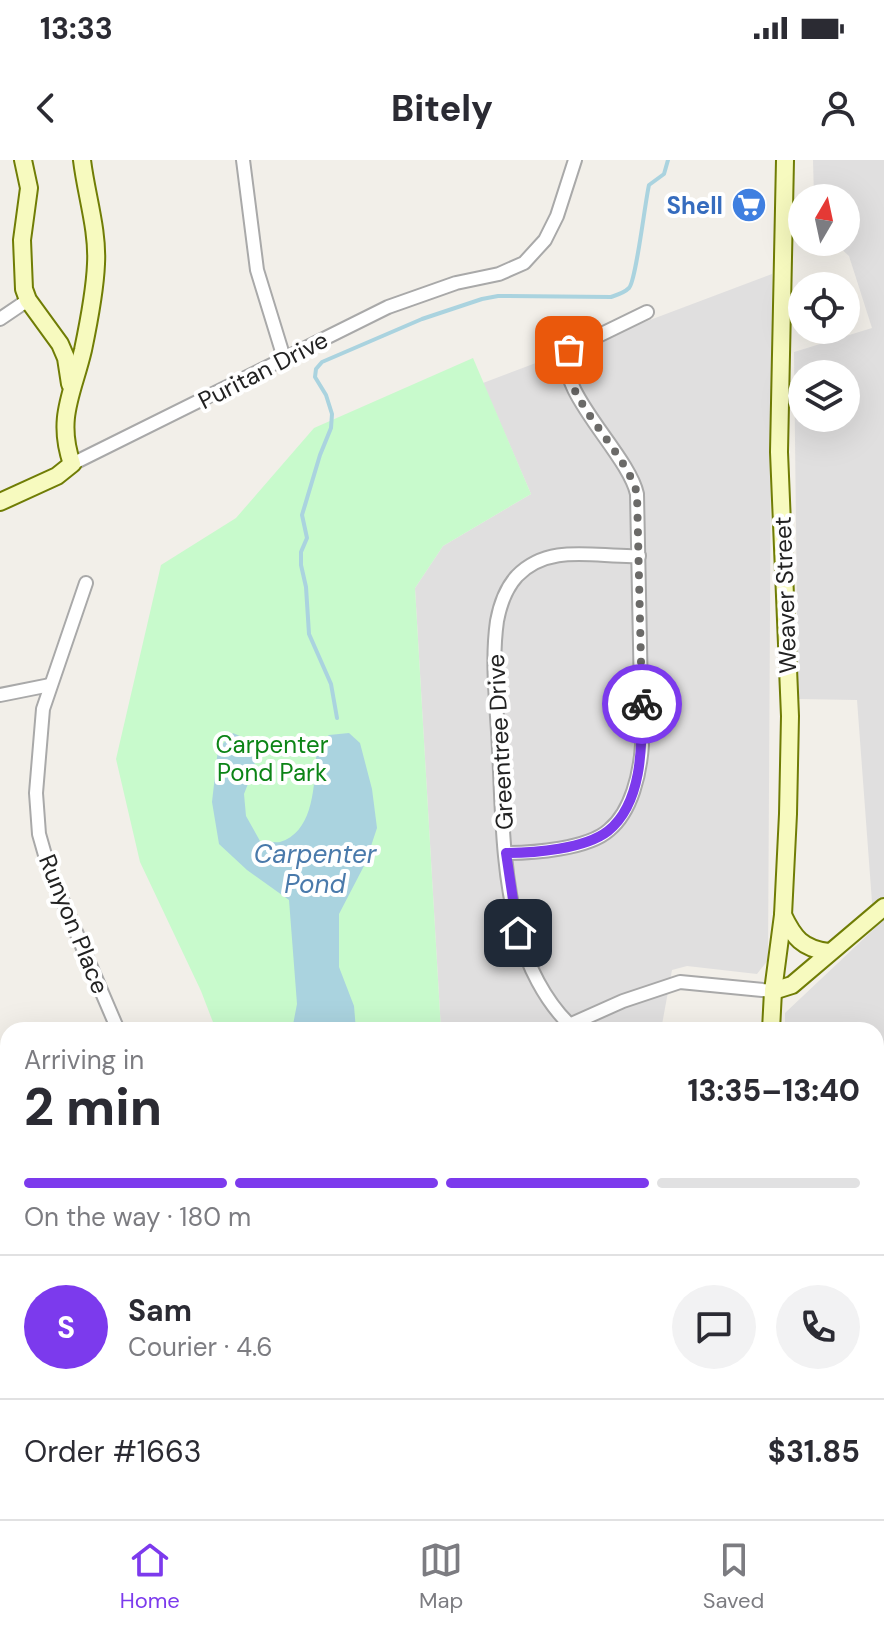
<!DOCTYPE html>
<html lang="en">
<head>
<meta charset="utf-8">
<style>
  :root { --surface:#fff; --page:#f2f2f3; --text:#2b2b33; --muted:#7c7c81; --line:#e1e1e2; --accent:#7c3aed }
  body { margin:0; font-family:"DM Sans",sans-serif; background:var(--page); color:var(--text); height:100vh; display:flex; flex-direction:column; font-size:30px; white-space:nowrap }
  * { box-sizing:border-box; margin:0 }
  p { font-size:26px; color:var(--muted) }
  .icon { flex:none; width:44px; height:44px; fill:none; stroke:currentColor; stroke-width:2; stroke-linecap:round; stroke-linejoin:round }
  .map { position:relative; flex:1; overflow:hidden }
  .side { position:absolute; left:0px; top:862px; width:884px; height:498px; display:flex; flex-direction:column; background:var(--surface); border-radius:24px 24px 0 0; box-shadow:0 8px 32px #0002 }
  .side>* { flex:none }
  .needle { width:52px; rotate:9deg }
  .buttons { position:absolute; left:788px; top:24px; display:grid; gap:16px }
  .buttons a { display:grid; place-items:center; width:72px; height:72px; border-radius:50%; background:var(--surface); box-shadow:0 8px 32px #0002; font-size:40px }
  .pin { position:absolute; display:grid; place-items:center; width:68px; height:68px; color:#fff; margin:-34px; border-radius:16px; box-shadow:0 4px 12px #0006 }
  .courier { position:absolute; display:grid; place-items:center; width:80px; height:80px; margin:-40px; border:6px solid #7c3aed; border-radius:50%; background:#fff; color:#222; box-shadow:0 2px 10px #0007 }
  .headline em { font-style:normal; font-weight:800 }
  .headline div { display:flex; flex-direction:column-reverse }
  .headline { display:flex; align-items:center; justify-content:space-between; height:136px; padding:0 24px }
  h1 { font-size:52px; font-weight:800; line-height:60px }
  .bar { display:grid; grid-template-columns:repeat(4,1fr); gap:12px 8px; align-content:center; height:96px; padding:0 24px }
  .bar i { height:10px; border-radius:6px; background:var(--line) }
  .bar .selected { background:var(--accent) }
  .bar p { grid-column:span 4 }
  .line { display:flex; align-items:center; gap:20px; padding:0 24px; border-top:2px solid var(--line) }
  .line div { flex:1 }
  .round { display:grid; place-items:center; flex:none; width:84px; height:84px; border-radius:42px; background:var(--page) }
  .status { display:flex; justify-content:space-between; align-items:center; height:56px; padding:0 40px; background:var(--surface); direction:ltr }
  .status svg { height:22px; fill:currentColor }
  header { display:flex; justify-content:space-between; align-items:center; height:104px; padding:0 24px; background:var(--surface); font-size:36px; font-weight:800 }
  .dock { display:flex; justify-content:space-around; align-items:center; height:112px; border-top:2px solid var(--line); background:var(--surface); font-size:22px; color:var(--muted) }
  .dock a { display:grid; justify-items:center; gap:4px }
  .dock .selected { color:var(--accent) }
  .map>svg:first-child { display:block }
</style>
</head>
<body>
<div class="status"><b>13:33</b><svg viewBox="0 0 49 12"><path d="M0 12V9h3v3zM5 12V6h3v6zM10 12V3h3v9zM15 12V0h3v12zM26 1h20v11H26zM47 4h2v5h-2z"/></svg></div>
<header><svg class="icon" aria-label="back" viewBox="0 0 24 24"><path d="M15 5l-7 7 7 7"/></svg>Bitely<svg class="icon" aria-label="person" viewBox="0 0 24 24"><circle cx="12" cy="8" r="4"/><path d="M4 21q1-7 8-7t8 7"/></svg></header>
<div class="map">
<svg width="884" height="1359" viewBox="0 0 884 1359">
  <rect width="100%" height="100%" fill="#f2efe9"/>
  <!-- residential -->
  <g fill="#e0dfdf" fill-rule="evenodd">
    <path d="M813,0H884V1359H771L773,1352H876V870H785V853L874,769L857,540L798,539L794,192L872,168L849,96L834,82H846V38H814ZM802,214H846V258H802Z"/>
    <polygon points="772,114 768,800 757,814 687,806 672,810 661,870 441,870 415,428 443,386 531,334 483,223"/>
  </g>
  <!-- park -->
  <polygon fill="#c8facc" points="473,198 531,334 443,386 415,428 441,870 216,870 201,831 140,702 116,599 161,405 236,358 314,268"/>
  <!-- water -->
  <path fill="#aad3df" d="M233,573L251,581L255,606L244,634L246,656L260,681C266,681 274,683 280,682C317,671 314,616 317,585L329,575L349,573L360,583L372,629L377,668L365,704L339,754V807L354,846L356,870H292L297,844L289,740L247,710L219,684L212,642L218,589Z"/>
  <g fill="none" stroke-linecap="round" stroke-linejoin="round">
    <!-- stream -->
    <path stroke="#aad3df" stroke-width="4" d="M337,558L331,524L309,474L306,427L301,405V392L307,378L302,355L320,295L331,268L332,254L326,235L315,217L316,209L322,202L422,159L482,139L498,136L611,137C617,135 624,133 629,128C636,121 645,42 649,25L664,14L668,0"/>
    <!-- river -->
    <polyline stroke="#aad3df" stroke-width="22" points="288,1352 288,1359"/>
    <!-- street casing -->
    <g stroke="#a9a9a9" stroke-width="16">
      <g id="street">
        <polyline points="243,0 257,110 284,198"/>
        <polyline points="0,159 28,140"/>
        <polyline points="72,304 388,147 456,123 499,114 524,103 545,80 557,56 575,0"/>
        <polyline points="86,423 43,549 36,633 39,674 49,709 118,870"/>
        <polyline points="0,535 50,525"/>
        <path d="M506,693C533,693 588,689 609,670C632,651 640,613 642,585L637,334C628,293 552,228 569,190L647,152"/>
        <path d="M570,865C545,841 527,805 518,771C502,712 502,649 499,589C497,546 491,503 497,461C500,445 506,428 517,416C550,382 597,398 639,396"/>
        <polyline points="558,870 623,841 680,822 773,831"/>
        <polyline points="0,1095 8,1092"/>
        <polyline points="0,1314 8,1313"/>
        <polyline points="876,1325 884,1325"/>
        <polyline points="237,1352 238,1359"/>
      </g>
    </g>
    <!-- secondary casing -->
    <g stroke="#707d05" stroke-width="20">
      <g id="secondary">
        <polyline points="23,0 29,28 22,80 24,129 28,140 60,184 66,198 70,224"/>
        <path d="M0,342L57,316L72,304C56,258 73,233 83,190C88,166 95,129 96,104C98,70 86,34 82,0"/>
        <path d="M783,755C794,778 802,788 828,792"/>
        <polyline points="773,831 792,825 884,747"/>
        <polyline points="771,870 773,831 783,755 788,654 790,556 779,292 785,0"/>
        <polyline points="0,1019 8,1037"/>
        <polyline points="76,1359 78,1352"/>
        <polyline points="714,1359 726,1352"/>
        <polyline points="763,1359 763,1352"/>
      </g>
    </g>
    <!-- street -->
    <use href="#street" stroke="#fff" stroke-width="12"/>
    <!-- secondary -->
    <use href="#secondary" stroke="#f7fabf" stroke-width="16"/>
  </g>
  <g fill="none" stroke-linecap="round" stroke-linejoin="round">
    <!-- done -->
    <path stroke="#6b6a68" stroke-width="8" stroke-dasharray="0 14.4" d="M569,190C552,228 628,292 637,334L642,544"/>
    <!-- route -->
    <path stroke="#7c3aed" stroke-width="10" d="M518,773L506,693C534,693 585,689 608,671C643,643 642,584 642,544"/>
  </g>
  <!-- icons -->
  <defs>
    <g id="supermarket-disc" transform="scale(1.8)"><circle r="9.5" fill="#3f7fe0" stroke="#fff"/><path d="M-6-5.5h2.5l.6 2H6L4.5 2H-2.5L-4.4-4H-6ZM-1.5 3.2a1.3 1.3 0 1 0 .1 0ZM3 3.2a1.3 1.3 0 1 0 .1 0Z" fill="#fff"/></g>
  </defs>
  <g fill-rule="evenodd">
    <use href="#supermarket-disc" x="749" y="45"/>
  </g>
  <g text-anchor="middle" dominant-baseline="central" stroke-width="8" stroke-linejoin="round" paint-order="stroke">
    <!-- shop labels -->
    <g font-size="24" font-weight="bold" fill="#366cbe" stroke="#fff" text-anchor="end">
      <text x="723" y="45">Shell</text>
    </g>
    <!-- street labels -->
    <g font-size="24" fill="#222" stroke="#fff">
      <text transform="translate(263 210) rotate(-27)">Puritan Drive</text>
      <text transform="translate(785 435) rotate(-92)">Weaver Street</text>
      <text transform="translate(500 582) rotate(-93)">Greentree Drive</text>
      <text transform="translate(74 764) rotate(68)">Runyon Place</text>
    </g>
    <!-- park labels -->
    <g font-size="24" fill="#0c8416" stroke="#fff">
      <text x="272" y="584">Carpenter<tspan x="272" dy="28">Pond Park</tspan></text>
    </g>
    <!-- water labels -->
    <g font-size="26" font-style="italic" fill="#4a7aab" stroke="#fff">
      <text x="315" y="694">Carpenter<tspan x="315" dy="30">Pond</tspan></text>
    </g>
  </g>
</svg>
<div class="buttons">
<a><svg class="needle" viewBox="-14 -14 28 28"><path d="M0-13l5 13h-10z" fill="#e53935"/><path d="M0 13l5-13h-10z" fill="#7c7c81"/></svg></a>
<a><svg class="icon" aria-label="locate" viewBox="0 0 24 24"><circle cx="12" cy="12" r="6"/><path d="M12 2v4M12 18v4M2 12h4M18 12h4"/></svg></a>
<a><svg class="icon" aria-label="layers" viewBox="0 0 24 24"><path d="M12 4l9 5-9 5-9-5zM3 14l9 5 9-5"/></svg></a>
</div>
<div class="pin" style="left:569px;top:190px;background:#ea580c"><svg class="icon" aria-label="bag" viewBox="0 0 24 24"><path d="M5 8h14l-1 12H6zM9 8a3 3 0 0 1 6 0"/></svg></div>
<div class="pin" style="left:518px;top:773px;background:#1f2937"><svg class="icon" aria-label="home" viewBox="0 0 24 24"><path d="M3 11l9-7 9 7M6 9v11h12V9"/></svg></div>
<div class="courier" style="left:642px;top:544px"><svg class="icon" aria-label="bike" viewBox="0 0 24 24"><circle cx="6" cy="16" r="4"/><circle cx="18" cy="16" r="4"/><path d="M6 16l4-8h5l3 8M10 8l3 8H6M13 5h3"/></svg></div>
<section class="side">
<div class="headline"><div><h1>2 min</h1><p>Arriving in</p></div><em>13:35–13:40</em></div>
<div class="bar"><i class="selected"></i><i class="selected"></i><i class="selected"></i><i></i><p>On the way · 180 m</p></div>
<div class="line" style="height:144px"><b class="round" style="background:var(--accent);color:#fff">S</b><div><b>Sam</b><p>Courier · 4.6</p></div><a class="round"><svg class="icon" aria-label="chat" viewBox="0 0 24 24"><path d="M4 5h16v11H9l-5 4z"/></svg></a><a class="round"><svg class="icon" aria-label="phone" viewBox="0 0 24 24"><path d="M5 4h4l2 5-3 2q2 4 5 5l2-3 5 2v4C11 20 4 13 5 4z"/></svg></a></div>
<div class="line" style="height:104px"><div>Order #1663</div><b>$31.85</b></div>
</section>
</div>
<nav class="dock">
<a class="selected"><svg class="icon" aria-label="home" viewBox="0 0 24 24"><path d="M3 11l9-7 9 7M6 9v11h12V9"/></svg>Home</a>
<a><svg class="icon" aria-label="map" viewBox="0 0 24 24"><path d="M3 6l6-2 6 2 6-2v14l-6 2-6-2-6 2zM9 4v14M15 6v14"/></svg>Map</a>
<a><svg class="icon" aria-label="saved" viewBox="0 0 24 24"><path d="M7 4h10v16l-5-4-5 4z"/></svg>Saved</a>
</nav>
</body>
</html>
